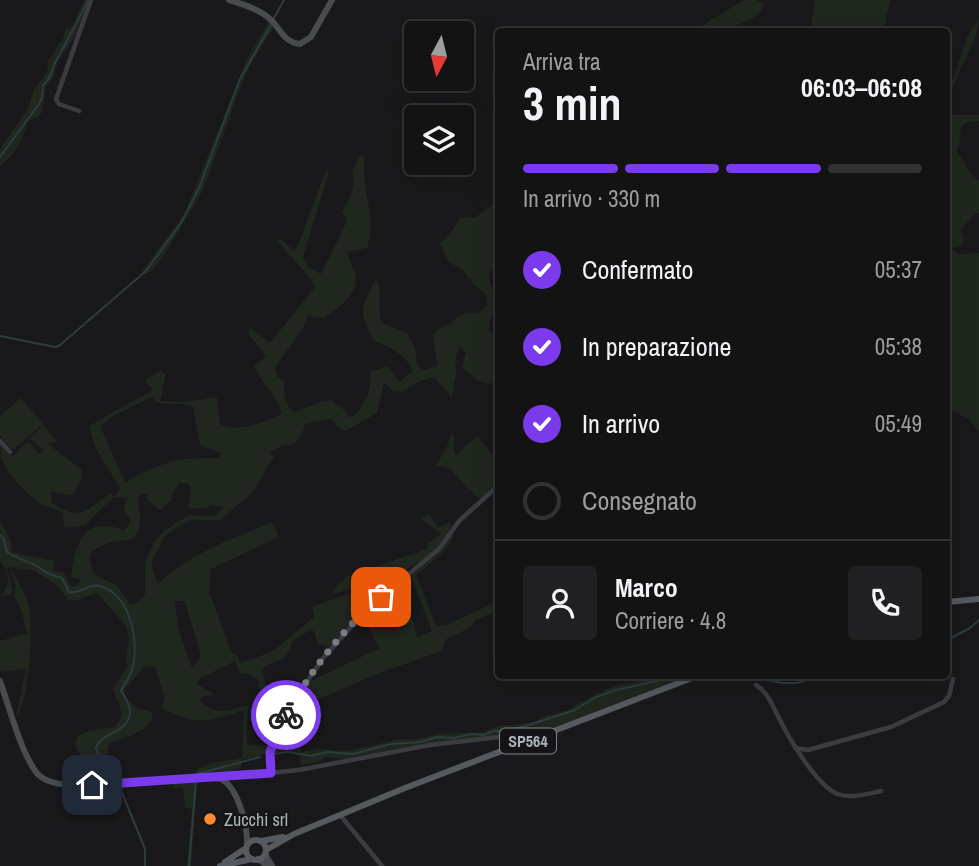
<!DOCTYPE html>
<html lang="it">
<head>
<meta charset="utf-8">
<style>
  :root { --surface:#131314; --page:#202022; --text:#f1f3f6; --muted:#9d9ea0; --line:#323234; --accent:#7c3aed }
  body { margin:0; font-family:"Archivo Narrow",sans-serif; background:var(--page); color:var(--text); height:100vh; display:flex; flex-direction:column; font-size:26px; white-space:nowrap }
  * { box-sizing:border-box; margin:0 }
  p { font-size:23px; color:var(--muted) }
  .icon { flex:none; width:38px; height:38px; fill:none; stroke:currentColor; stroke-width:2; stroke-linecap:round; stroke-linejoin:round }
  .map { position:relative; flex:1; overflow:hidden }
  .side { position:absolute; left:495px; top:28px; width:455px; height:651px; display:flex; flex-direction:column; background:var(--surface); border-radius:7px; box-shadow:0 7px 28px #0002,0 0 0 2px var(--line) }
  .side>* { flex:none }
  .needle { width:46px; rotate:187deg }
  .buttons { position:absolute; left:404px; top:21px; display:grid; gap:14px }
  .buttons a { display:grid; place-items:center; width:70px; height:70px; border-radius:7px; background:var(--surface); box-shadow:0 7px 28px #0002,0 0 0 2px var(--line); font-size:35px }
  .pin { position:absolute; display:grid; place-items:center; width:60px; height:60px; color:#fff; margin:-30px; border-radius:14px; box-shadow:0 4px 10px #0006 }
  .courier { position:absolute; display:grid; place-items:center; width:70px; height:70px; margin:-35px; border:5px solid #7c3aed; border-radius:50%; background:#fff; color:#222; box-shadow:0 2px 9px #0007 }
  .summary em { font-style:normal; font-weight:800 }
  .summary div { display:flex; flex-direction:column-reverse }
  .summary { display:flex; align-items:center; justify-content:space-between; height:119px; padding:0 28px }
  h1 { font-size:46px; font-weight:800; line-height:52px }
  .bar { display:grid; grid-template-columns:repeat(4,1fr); gap:10px 7px; align-content:center; height:84px; padding:0 28px }
  .bar i { height:9px; border-radius:5px; background:var(--line) }
  .bar .current { background:var(--accent) }
  .bar p { grid-column:span 4 }
  .line { display:flex; align-items:center; gap:18px; padding:0 28px; border-top:2px solid var(--line) }
  .line div { flex:1 }
  .round { display:grid; place-items:center; flex:none; width:74px; height:74px; border-radius:7px; background:var(--page) }
  ol { padding:0 28px; list-style:none }
  li { display:flex; align-items:center; gap:21px; height:77px }
  li p { margin-inline-start:auto }
  li .icon { padding:7px; border-radius:50%; background:var(--accent); color:#fff; stroke-width:4 }
  li:last-child { color:var(--muted) }
  li i { width:38px; height:38px; border:4px solid var(--line); border-radius:50% }
  .map>svg:first-child { display:block }
</style>
</head>
<body>
<div class="map">
<svg width="979" height="866" viewBox="0 0 979 866">
  <rect width="100%" height="100%" fill="#19191b"/>
  <!-- green -->
  <g fill="#1f271e" fill-rule="evenodd">
    <path d="M84,0H90L79,30L57,63L54,76L46,87L42,112L39,116L27,122C25,137 13,158 0,166V150L3,144L28,109L34,89L47,72L48,61L63,39L65,30L72,27Z"/>
    <path d="M744,0H756L764,4C759,18 747,22 733,26L730,31H693Z"/>
    <polygon points="815,0 890,0 884,31 810,31"/>
    <path d="M979,18C979,48 943,83 952,115H979V121L967,122L960,128L961,137L957,151L970,173L979,181V213H976L961,229L964,239L961,246L952,248L958,254L979,253V432L968,419L947,408V96L968,35Z"/>
    <polygon points="269,21 274,27 253,60 242,83 203,190 166,252 153,270 146,274 142,271 185,213 247,59"/>
    <path d="M360,155L365,158C359,191 379,213 367,248L347,252C349,260 352,266 355,273C361,293 338,308 324,318L308,316L302,330L275,367L277,376L284,381C284,392 284,406 295,412L320,402L332,401L347,412L348,418C364,412 373,388 370,372L388,366L399,382L413,371C405,354 391,347 374,341C358,309 360,311 376,278C384,294 376,309 382,323L408,334L415,348L417,363L420,368L425,370L437,366L433,334L439,328L452,323C458,314 467,311 478,313L487,305L486,294L473,284L463,270L449,262L440,244L451,232L460,218L476,217L499,200V270L490,271C487,282 495,289 495,300C495,309 490,319 489,330L499,339V380L489,384L477,380L462,367L466,353L460,347C454,357 456,365 456,375C455,382 452,390 452,398L434,377L420,381L401,392L393,391L384,382L377,413L345,431L337,426L332,419L305,424C298,453 283,440 269,453L274,457L253,492L220,520H190L166,535L152,561L153,571L158,584C190,553 232,539 272,522L279,537L211,569L209,591L232,654H236L241,663L273,651L314,617L312,607L410,571L364,608L329,647L318,644L314,631L310,630L292,642C288,661 281,659 265,666L262,671L268,693L273,697L305,681L295,695H289L266,706L258,685L260,682L248,674L240,673L235,661L199,679L197,684L215,695L202,696L200,701C217,717 228,710 249,705L246,727L248,745L266,746L272,736L265,730V722L282,717L268,753L242,760L241,767L229,772L204,773L193,777C198,761 227,761 242,758L244,712L240,711C206,724 193,724 161,708L165,699L155,667L145,666L124,690C129,706 137,709 152,712C154,733 124,736 109,744C103,761 117,767 122,780L112,781L79,753C65,728 101,730 114,727C129,714 116,703 113,689L128,666L126,660L129,640L126,626L99,595L96,593L78,600H68L57,585L34,571L9,567L7,569L13,591L10,595L0,597C10,586 11,573 0,561V521L10,539L12,552L54,561L53,570L64,573L70,584L74,587L81,580L71,577C76,541 83,515 124,530L129,525L130,519C123,513 122,506 128,498L114,497L85,525L64,528L63,513L48,506H43C23,488 0,473 0,444L9,455H14L26,443H31L39,454L43,451L34,441L28,439L43,425L56,441L48,444L81,469L82,476L73,495L51,492L52,503C79,522 86,510 110,494L114,497L120,488L96,449L89,426L153,390L145,380L160,371L166,374L160,401L185,402L217,397L220,424C238,433 264,423 282,414C277,395 262,384 254,366L266,356L248,334L250,327L270,343L315,287L310,278L277,241L280,238L293,250L297,248L326,170L329,172L303,257L308,267L321,274L347,221L342,211C350,197 356,188 352,172ZM154,396L155,402C168,406 181,401 193,407L200,445L221,453L218,458C177,457 161,462 125,482L100,426L113,416ZM178,482L189,484L191,492L188,506L190,509L207,508L211,505L224,507L215,516L190,515L172,525L156,539L145,562V596L135,604H130L117,585L94,575L90,559L92,552C97,548 107,543 112,542C129,539 136,545 140,522C142,511 136,509 140,494H147L148,501L160,510L171,501L172,493L178,486ZM175,601H185L201,657L192,668L178,628Z"/>
    <polygon points="21,398 43,424 13,450 0,436 0,416"/>
    <polygon points="451,435 454,435 454,452 456,455 477,436 499,462 499,483 481,498 478,498 450,469 436,465 446,449"/>
    <path d="M429,514L438,528L449,522L451,526C437,569 369,582 332,595L336,587L348,576L427,549L428,543L441,534L421,518Z"/>
    <path d="M455,530C453,548 429,564 416,575L436,626L447,625L499,600V611L476,620L471,627L445,640L442,651L382,672L303,706L277,736L291,709L311,681L380,648L362,618L401,584C406,603 414,619 417,638L432,631L411,576L437,554Z"/>
    <path d="M10,569C15,574 26,596 28,603C34,626 30,699 16,718L26,668L0,672V641L27,633L21,610L14,595L16,587Z"/>
    <polygon points="666,676 688,676 508,745 499,736 438,742 342,759 325,757 319,762 301,765 300,752 272,752 274,747 300,746 301,752 320,749 347,751 401,739 419,739 438,734 484,732 499,726 531,723 548,715 570,710 577,704 613,686"/>
    <polygon points="197,781 191,866 187,866 192,809 185,808 183,788 173,788 172,782"/>
  </g>
  <g fill="none" stroke-linecap="round" stroke-linejoin="round">
    <!-- stream -->
    <g stroke="#2e3c40" stroke-width="2">
      <polyline points="274,18 284,0"/>
      <path d="M0,157L39,104L42,98L43,85C52,78 51,70 56,61C67,41 78,21 88,0"/>
      <polyline points="0,336 55,347 60,345 146,271 181,223 199,188 240,79 271,25"/>
      <path d="M0,535L3,537L7,552C18,559 25,560 35,565C48,573 46,574 62,578L69,592C81,594 89,583 100,586C131,595 140,643 132,670C130,677 125,683 121,690C124,697 130,704 130,711C130,733 103,731 96,747C98,763 113,768 119,782"/>
      <polyline points="947,640 970,628 979,620"/>
      <polyline points="712,676 758,678 782,683 797,683 821,676"/>
      <polyline points="273,754 288,752 311,756 327,752 353,754 391,744 421,742 437,737 454,738 472,734 483,735 494,731 510,731 575,710 594,698 616,690 680,676"/>
      <polyline points="197,774 260,757"/>
      <polyline points="120,788 145,849 145,866"/>
      <polyline points="189,866 196,780"/>
    </g>
    <!-- street -->
    <g stroke="#3a3c41" stroke-width="4.5">
      <polyline points="79,111 59,104 56,99 91,0"/>
      <polyline points="0,441 10,452"/>
      <path d="M756,685C767,692 772,704 778,716C787,735 817,787 838,794C851,799 867,794 881,791"/>
      <polyline points="795,748 808,750 891,727 944,702 949,696 953,679"/>
      <polyline points="271,773 270,756 278,729 293,702 324,657 368,608 439,549 459,521 499,485"/>
      <polyline points="219,778 299,770 430,745 499,737"/>
      <polyline points="340,815 382,866"/>
    </g>
    <!-- secondary -->
    <g stroke="#484c51" stroke-width="6">
      <path d="M229,0C243,4 259,9 270,19C281,29 283,42 300,44L311,37L332,0"/>
      <path d="M0,681C9,706 20,750 36,772C58,803 182,772 221,779C238,787 248,827 247,845"/>
      <polyline points="265,854 272,866"/>
      <polyline points="258,859 268,866"/>
    </g>
    <!-- primary -->
    <g stroke="#555a60" stroke-width="6">
      <polyline points="947,602 979,599"/>
      <circle cx="256" cy="850" r="10"/>
      <polyline points="261,841 283,837"/>
      <polyline points="266,850 294,834 405,788 697,676"/>
      <polyline points="225,862 246,848"/>
      <polyline points="220,866 252,859"/>
    </g>
  </g>
  <g fill="none" stroke-linecap="round" stroke-linejoin="round">
    <!-- done -->
    <path stroke="#787e84" stroke-width="7" stroke-dasharray="0 12.6" d="M286,715C310,672 342,629 381,597"/>
    <!-- route -->
    <polyline stroke="#7c3aed" stroke-width="9" points="92,785 271,773 270,752 286,715"/>
  </g>
  <!-- markers -->
  <circle fill="#fc8a30" stroke="#141416" stroke-width="2.5" cx="210" cy="819" r="7"/>
  <g text-anchor="middle" dominant-baseline="central" stroke-width="5" stroke-linejoin="round" paint-order="stroke">
    <!-- shield labels -->
    <rect fill="#141416" stroke="#7e848a" stroke-width="2" x="500" y="728.5" width="56" height="25" rx="5"/>
    <g font-size="16" font-weight="bold" fill="#abb4bc">
      <text x="528" y="741">SP564</text>
    </g>
    <!-- poi labels -->
    <g font-size="18" fill="#abb4bc" stroke="#141416" text-anchor="start">
      <text x="224" y="819">Zucchi srl</text>
    </g>
  </g>
</svg>
<div class="buttons">
<a><svg class="needle" viewBox="-14 -14 28 28"><path d="M0-13l5 13h-10z" fill="#e53935"/><path d="M0 13l5-13h-10z" fill="#9d9ea0"/></svg></a>
<a><svg class="icon" aria-label="layers" viewBox="0 0 24 24"><path d="M12 4l9 5-9 5-9-5zM3 14l9 5 9-5"/></svg></a>
</div>
<div class="pin" style="left:381px;top:597px;background:#ea580c"><svg class="icon" aria-label="bag" viewBox="0 0 24 24"><path d="M5 8h14l-1 12H6zM9 8a3 3 0 0 1 6 0"/></svg></div>
<div class="pin" style="left:92px;top:785px;background:#1f2937"><svg class="icon" aria-label="home" viewBox="0 0 24 24"><path d="M3 11l9-7 9 7M6 9v11h12V9"/></svg></div>
<div class="courier" style="left:286px;top:715px"><svg class="icon" aria-label="bike" viewBox="0 0 24 24"><circle cx="6" cy="16" r="4"/><circle cx="18" cy="16" r="4"/><path d="M6 16l4-8h5l3 8M10 8l3 8H6M13 5h3"/></svg></div>
<section class="side">
<div class="summary"><div><h1>3 min</h1><p>Arriva tra</p></div><em>06:03–06:08</em></div>
<div class="bar"><i class="current"></i><i class="current"></i><i class="current"></i><i></i><p>In arrivo · 330 m</p></div>
<ol>
<li><svg class="icon" aria-label="check" viewBox="0 0 24 24"><path d="M5 12l5 5 9-10"/></svg>Confermato<p>05:37</p></li>
<li><svg class="icon" aria-label="check" viewBox="0 0 24 24"><path d="M5 12l5 5 9-10"/></svg>In preparazione<p>05:38</p></li>
<li><svg class="icon" aria-label="check" viewBox="0 0 24 24"><path d="M5 12l5 5 9-10"/></svg>In arrivo<p>05:49</p></li>
<li><i></i>Consegnato</li>
</ol>
<div class="line" style="height:126px"><a class="round"><svg class="icon" aria-label="person" viewBox="0 0 24 24"><circle cx="12" cy="8" r="4"/><path d="M4 21q1-7 8-7t8 7"/></svg></a><div><b>Marco</b><p>Corriere · 4.8</p></div><a class="round"><svg class="icon" aria-label="phone" viewBox="0 0 24 24"><path d="M5 4h4l2 5-3 2q2 4 5 5l2-3 5 2v4C11 20 4 13 5 4z"/></svg></a></div>
</section>
</div>
</body>
</html>
